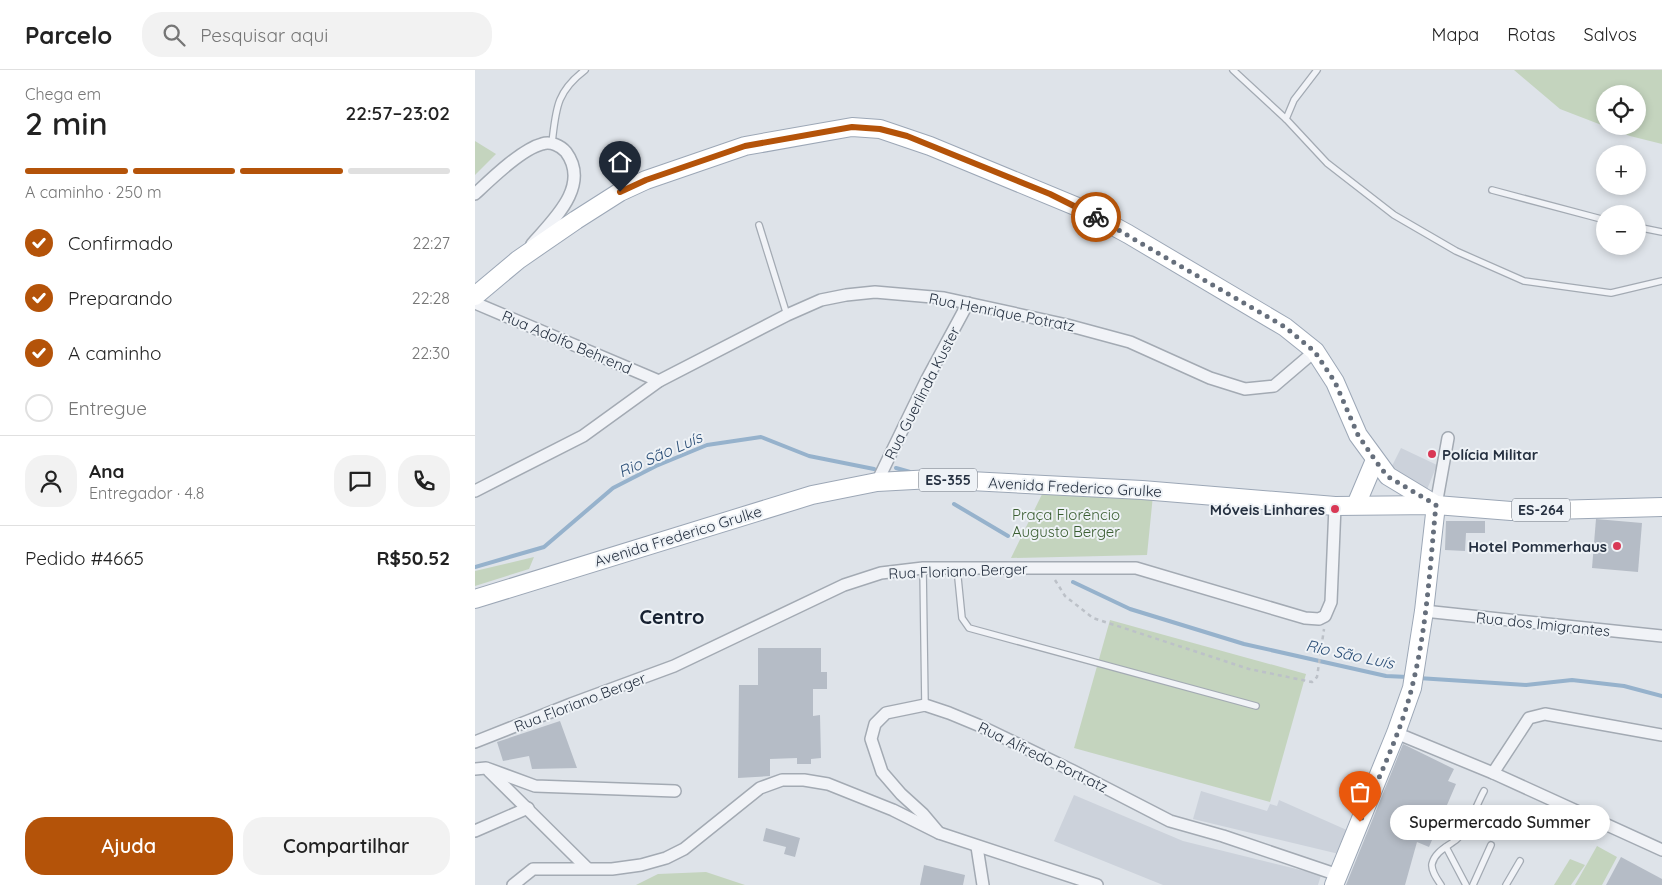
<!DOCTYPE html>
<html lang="pt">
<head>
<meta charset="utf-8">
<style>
  :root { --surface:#fff; --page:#f2f2f2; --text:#222; --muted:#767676; --line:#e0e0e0; --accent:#b45309 }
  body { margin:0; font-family:Quicksand,sans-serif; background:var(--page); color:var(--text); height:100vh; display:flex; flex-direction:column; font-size:19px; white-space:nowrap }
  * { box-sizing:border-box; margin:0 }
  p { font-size:16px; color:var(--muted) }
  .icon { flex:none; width:28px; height:28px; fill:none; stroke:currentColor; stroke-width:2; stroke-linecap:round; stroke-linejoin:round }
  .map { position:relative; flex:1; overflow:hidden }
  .panel { display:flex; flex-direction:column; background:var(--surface); width:475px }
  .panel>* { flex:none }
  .tools { position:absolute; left:1121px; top:15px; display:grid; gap:10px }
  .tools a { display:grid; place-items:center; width:50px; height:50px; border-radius:50%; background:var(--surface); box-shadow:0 2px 8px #0003; font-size:25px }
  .pin { position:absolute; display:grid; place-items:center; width:42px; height:42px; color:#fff; margin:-51px -21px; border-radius:50% 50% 50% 0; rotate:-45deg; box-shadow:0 0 5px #0007 }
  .pin .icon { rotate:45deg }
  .courier { position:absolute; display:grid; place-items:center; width:50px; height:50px; margin:-25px; border:4px solid #b45309; border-radius:50%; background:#fff; color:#222; box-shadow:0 1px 6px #0007 }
  .bubble { position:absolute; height:35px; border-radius:18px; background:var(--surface); box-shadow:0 2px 8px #0003; font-size:16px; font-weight:600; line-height:35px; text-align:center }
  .overview em { font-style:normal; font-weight:600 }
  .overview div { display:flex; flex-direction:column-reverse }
  .overview { display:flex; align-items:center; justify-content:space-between; height:85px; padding:0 25px }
  h1 { font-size:32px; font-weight:600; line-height:38px }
  .bar { display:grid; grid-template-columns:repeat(4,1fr); gap:8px 5px; align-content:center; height:60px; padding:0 25px }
  .bar i { height:6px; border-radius:4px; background:var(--line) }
  .bar .on { background:var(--accent) }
  .bar p { grid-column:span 4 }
  .line { display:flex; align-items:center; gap:12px; padding:0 25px; border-top:1px solid var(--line) }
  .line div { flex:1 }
  .round { display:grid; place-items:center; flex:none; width:52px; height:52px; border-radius:20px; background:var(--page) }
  ol { padding:0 25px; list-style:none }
  li { display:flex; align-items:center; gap:15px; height:55px }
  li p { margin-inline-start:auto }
  li .icon { padding:5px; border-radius:50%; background:var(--accent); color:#fff; stroke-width:4 }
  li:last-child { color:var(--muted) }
  li i { width:28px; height:28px; border:2px solid var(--line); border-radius:50% }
  .cta { display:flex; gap:10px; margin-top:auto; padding:10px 25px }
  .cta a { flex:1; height:58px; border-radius:20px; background:var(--accent); color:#fff; font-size:20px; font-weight:600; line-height:58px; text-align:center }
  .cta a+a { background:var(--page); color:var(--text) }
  header { display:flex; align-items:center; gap:30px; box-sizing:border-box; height:70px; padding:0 25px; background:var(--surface); border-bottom:1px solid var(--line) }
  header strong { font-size:24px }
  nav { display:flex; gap:28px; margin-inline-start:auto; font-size:18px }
  .search { width:350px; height:45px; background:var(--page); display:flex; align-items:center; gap:12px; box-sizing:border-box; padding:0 18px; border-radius:20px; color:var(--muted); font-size:19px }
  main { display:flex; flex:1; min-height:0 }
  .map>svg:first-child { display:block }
</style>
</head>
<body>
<header>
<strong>Parcelo</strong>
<div class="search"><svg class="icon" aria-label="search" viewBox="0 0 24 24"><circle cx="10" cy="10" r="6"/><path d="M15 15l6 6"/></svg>Pesquisar aqui</div>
<nav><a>Mapa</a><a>Rotas</a><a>Salvos</a></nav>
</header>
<main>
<section class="panel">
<div class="overview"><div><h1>2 min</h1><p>Chega em</p></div><em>22:57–23:02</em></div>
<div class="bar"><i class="on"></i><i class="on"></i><i class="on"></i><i></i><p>A caminho · 250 m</p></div>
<ol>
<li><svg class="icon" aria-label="check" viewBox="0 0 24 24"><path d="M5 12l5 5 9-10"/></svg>Confirmado<p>22:27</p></li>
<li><svg class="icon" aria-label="check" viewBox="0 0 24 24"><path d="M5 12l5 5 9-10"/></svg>Preparando<p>22:28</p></li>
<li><svg class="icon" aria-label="check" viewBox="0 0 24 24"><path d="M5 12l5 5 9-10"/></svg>A caminho<p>22:30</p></li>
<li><i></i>Entregue</li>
</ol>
<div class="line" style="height:90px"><a class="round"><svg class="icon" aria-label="person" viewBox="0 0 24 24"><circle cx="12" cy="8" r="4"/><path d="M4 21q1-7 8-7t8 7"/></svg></a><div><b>Ana</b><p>Entregador · 4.8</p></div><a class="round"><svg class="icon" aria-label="chat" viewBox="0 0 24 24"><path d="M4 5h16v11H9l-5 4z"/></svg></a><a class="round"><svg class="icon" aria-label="phone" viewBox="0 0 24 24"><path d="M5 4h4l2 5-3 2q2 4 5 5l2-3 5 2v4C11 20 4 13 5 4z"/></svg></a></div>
<div class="line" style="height:65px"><div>Pedido #4665</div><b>R$50.52</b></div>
<div class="cta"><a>Ajuda</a><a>Compartilhar</a></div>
</section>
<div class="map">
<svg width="1187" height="815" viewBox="0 0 1187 815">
  <rect width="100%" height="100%" fill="#dee3e9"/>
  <!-- built -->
  <g fill="#ccd2db">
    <polygon points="926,378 962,395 951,422 914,402"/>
    <polygon points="726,721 792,741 795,734 802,736 804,730 874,761 864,784 718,749"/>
    <polygon points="599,725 708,771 846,805 843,815 688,815 579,771"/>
  </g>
  <!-- green -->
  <g fill="#c4d4be" fill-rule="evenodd">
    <path d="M1039,0H1187V74L1155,66L1085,39ZM1130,24H1162V56H1130Z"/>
    <polygon points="0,71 21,84 0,105"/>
    <polygon points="570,418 678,425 672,485 536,488"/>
    <polygon points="59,487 54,499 0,516 0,501"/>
    <polygon points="635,550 831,604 795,732 599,678"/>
    <polygon points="1122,776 1142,787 1127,815 1100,815"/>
    <polygon points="1095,789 1110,795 1096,815 1079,815"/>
    <polygon points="231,802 270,815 161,815 183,804"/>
  </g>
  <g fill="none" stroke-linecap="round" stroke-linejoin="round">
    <!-- stream -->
    <g stroke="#96b2cc" stroke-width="4">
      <polyline points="421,398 435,402"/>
      <polyline points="479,434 533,466"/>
      <polyline points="0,497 69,477 138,418 181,396 232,375 286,367 334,386 399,399"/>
      <polyline points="598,512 655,539 769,574 911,606 933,607"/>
      <polyline points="943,608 1051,615 1097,610 1149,616 1187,626"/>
    </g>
  </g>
  <!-- building -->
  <g fill="#b5bcc6">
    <polygon points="1121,449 1167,453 1163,502 1117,498"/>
    <polygon points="971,451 1010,451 1010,463 991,463 990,481 970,480"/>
    <polygon points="283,578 346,578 346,602 352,602 352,619 338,619 338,646 345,645 346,688 336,689 336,694 322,694 322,688 295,689 295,706 263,708 264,615 283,615"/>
    <polygon points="85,651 102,698 57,699 54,686 28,691 22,672"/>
    <polygon points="928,674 979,699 973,711 981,714 954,777 942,772 930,815 871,815"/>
    <polygon points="291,758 325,768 320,787 309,784 311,777 288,771"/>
    <polygon points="1146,787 1187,809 1187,815 1131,815"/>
    <polygon points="449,795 490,805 488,815 445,815"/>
  </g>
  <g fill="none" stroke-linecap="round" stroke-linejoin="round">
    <!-- service casing -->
    <g stroke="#a3aab3" stroke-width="8">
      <g id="service">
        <polyline points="758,0 811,49"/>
        <polyline points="842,0 819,30 811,49 852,93 919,145 981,181 1049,211 1136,223 1187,211"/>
        <path d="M77,73C81,39 81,22 110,0"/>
        <polyline points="1017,120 1130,150"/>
        <polyline points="284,155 312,245"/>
        <polyline points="1162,157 1187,162"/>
        <polyline points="448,498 450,635"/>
        <polyline points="482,498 487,548 494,558 781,636"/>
        <polyline points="971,777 991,815"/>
        <path d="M966,815C962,809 956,801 957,794C960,781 974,776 982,769C994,757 1001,736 1009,721"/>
        <polyline points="998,815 1016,775"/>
        <polyline points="1031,815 1045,791"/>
      </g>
    </g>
    <!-- minor casing -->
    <g stroke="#a3aab3" stroke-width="14">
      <g id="minor">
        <path d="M0,124C16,109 47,79 67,74C76,71 86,76 91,82C116,116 78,150 57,174"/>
        <polyline points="0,233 184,311"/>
        <polyline points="402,412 452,309 493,233"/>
        <polyline points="0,421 108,366 184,311 312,245 346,230 371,225 400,222 469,228 592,255 655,272 735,308 770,319 799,316 840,281"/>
        <polyline points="961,435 973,368"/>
        <polyline points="949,541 1187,566"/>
        <polyline points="921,663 1018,703 1187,780"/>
        <polyline points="0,672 96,634 199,596 369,515 406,503 448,498 661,498 830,548 844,549 850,546 856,532 860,436"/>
        <polyline points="0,699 11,698 60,716 200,721"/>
        <polyline points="14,701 112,798"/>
        <polyline points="1018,703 1054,648 1070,644 1187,665"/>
        <polyline points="0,761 53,738"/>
        <polyline points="464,763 448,744 426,724 407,702 396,669 400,654 411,643 450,635 474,643 503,655 596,700 695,751 748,766 863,805"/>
        <polyline points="502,777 508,815"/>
        <polyline points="38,815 58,799 137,799 166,795 191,788 209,779 285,718 307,710 329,710 353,714 418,740 464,763 622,815"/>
      </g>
    </g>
    <!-- primary casing -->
    <g stroke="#9ca7b6" stroke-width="20">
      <g id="primary">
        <polyline points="0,226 43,190 101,150 145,122 171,110 270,76 377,57 405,59 455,76 605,138 653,164 810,257 840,281 860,312 883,365 913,406 961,435"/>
        <polyline points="881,435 900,390"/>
        <polyline points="0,529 337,425 402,412 457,409 667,420 860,436 961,435 1036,441 1187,437"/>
        <polyline points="859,815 921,663 937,618 949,541 961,435"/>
      </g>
    </g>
    <!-- path -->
    <polyline stroke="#bcc1c8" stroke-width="2.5" stroke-dasharray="4 4" stroke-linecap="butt" points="580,510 590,526 618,548 774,599 837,612 842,607 849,559"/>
    <!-- service -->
    <use href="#service" stroke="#f1f3f7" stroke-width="5.5"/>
    <!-- minor -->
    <use href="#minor" stroke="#f1f3f7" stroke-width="11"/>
    <!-- primary -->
    <use href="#primary" stroke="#fff" stroke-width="18"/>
  </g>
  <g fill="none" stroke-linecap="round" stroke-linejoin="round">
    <!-- done -->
    <path stroke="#666f7c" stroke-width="5" stroke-dasharray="0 9" d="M621,147L810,257L840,282L860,312L883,365L900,390L912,406L961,435C955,495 952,558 937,617C926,663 903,708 885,752"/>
    <!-- route -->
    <polyline stroke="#b45309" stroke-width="6" points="145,122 171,110 270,76 377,57 405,59 432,66 575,124 621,147"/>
  </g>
  <!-- markers -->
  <g fill="#d93855" stroke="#eef2f6" stroke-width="2">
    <circle cx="957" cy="384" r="5"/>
    <circle cx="860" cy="439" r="5"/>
    <circle cx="1142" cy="476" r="5"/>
  </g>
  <g text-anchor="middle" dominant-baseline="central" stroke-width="4" stroke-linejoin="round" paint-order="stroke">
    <!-- shield labels -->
    <g fill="#eef2f6" stroke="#626b77" stroke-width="1">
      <rect x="444" y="398.5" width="58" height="23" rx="4"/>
      <rect x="1037" y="428.5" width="58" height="23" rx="4"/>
    </g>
    <g font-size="14" font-weight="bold" fill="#263141">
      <text x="473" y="410">ES-355</text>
      <text x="1066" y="440">ES-264</text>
    </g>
    <!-- street labels -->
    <g font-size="15" fill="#263141" stroke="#eef2f6">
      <text transform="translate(527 242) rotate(11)">Rua Henrique Potratz</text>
      <text transform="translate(92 272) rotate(23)">Rua Adolfo Behrend</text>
      <text transform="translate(447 323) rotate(-63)">Rua Guerlinda Kuster</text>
      <text transform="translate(600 417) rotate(3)">Avenida Frederico Grulke</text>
      <text transform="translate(203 466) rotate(-17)">Avenida Frederico Grulke</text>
      <text transform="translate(483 501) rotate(-2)">Rua Floriano Berger</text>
      <text transform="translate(1068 554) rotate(6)">Rua dos Imigrantes</text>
      <text transform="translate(105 632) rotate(-21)">Rua Floriano Berger</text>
      <text transform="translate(568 687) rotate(26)">Rua Alfredo Portratz</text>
    </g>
    <!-- poi labels -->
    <g font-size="15" font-weight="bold" fill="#263141" stroke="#eef2f6" text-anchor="end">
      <text x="967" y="384" text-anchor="start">Polícia Militar</text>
      <text x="850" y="439">Móveis Linhares</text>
      <text x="1132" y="476">Hotel Pommerhaus</text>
    </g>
    <!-- park labels -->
    <g font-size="15" fill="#3b5e32" stroke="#eef2f6">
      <text x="591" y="444">Praça Florêncio<tspan x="591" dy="17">Augusto Berger</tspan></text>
    </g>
    <!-- water labels -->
    <g font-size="16" font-style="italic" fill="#2d5078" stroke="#eef2f6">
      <text transform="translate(185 384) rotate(-24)">Rio São Luís</text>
      <text transform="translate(875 584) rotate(12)">Rio São Luís</text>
    </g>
    <!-- district labels -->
    <g font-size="20" font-weight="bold" fill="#182232" stroke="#eef2f6">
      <text x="197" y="546">Centro</text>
    </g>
  </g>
</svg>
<div class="tools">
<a><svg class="icon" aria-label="locate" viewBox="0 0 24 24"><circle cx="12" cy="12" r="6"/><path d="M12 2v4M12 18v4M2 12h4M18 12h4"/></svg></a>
<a>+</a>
<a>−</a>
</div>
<div class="pin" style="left:885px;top:752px;background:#ea580c"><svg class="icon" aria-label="bag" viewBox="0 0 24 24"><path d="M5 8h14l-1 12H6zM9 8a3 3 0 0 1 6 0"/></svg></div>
<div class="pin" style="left:145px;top:122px;background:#1f2937"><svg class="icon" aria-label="home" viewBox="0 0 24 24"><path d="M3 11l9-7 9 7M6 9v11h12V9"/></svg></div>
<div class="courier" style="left:621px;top:147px"><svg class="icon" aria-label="bike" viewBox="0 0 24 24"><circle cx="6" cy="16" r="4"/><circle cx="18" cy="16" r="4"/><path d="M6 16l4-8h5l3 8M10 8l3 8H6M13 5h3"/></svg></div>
<div class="bubble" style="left:915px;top:735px;width:220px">Supermercado Summer</div>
</div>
</main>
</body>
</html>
